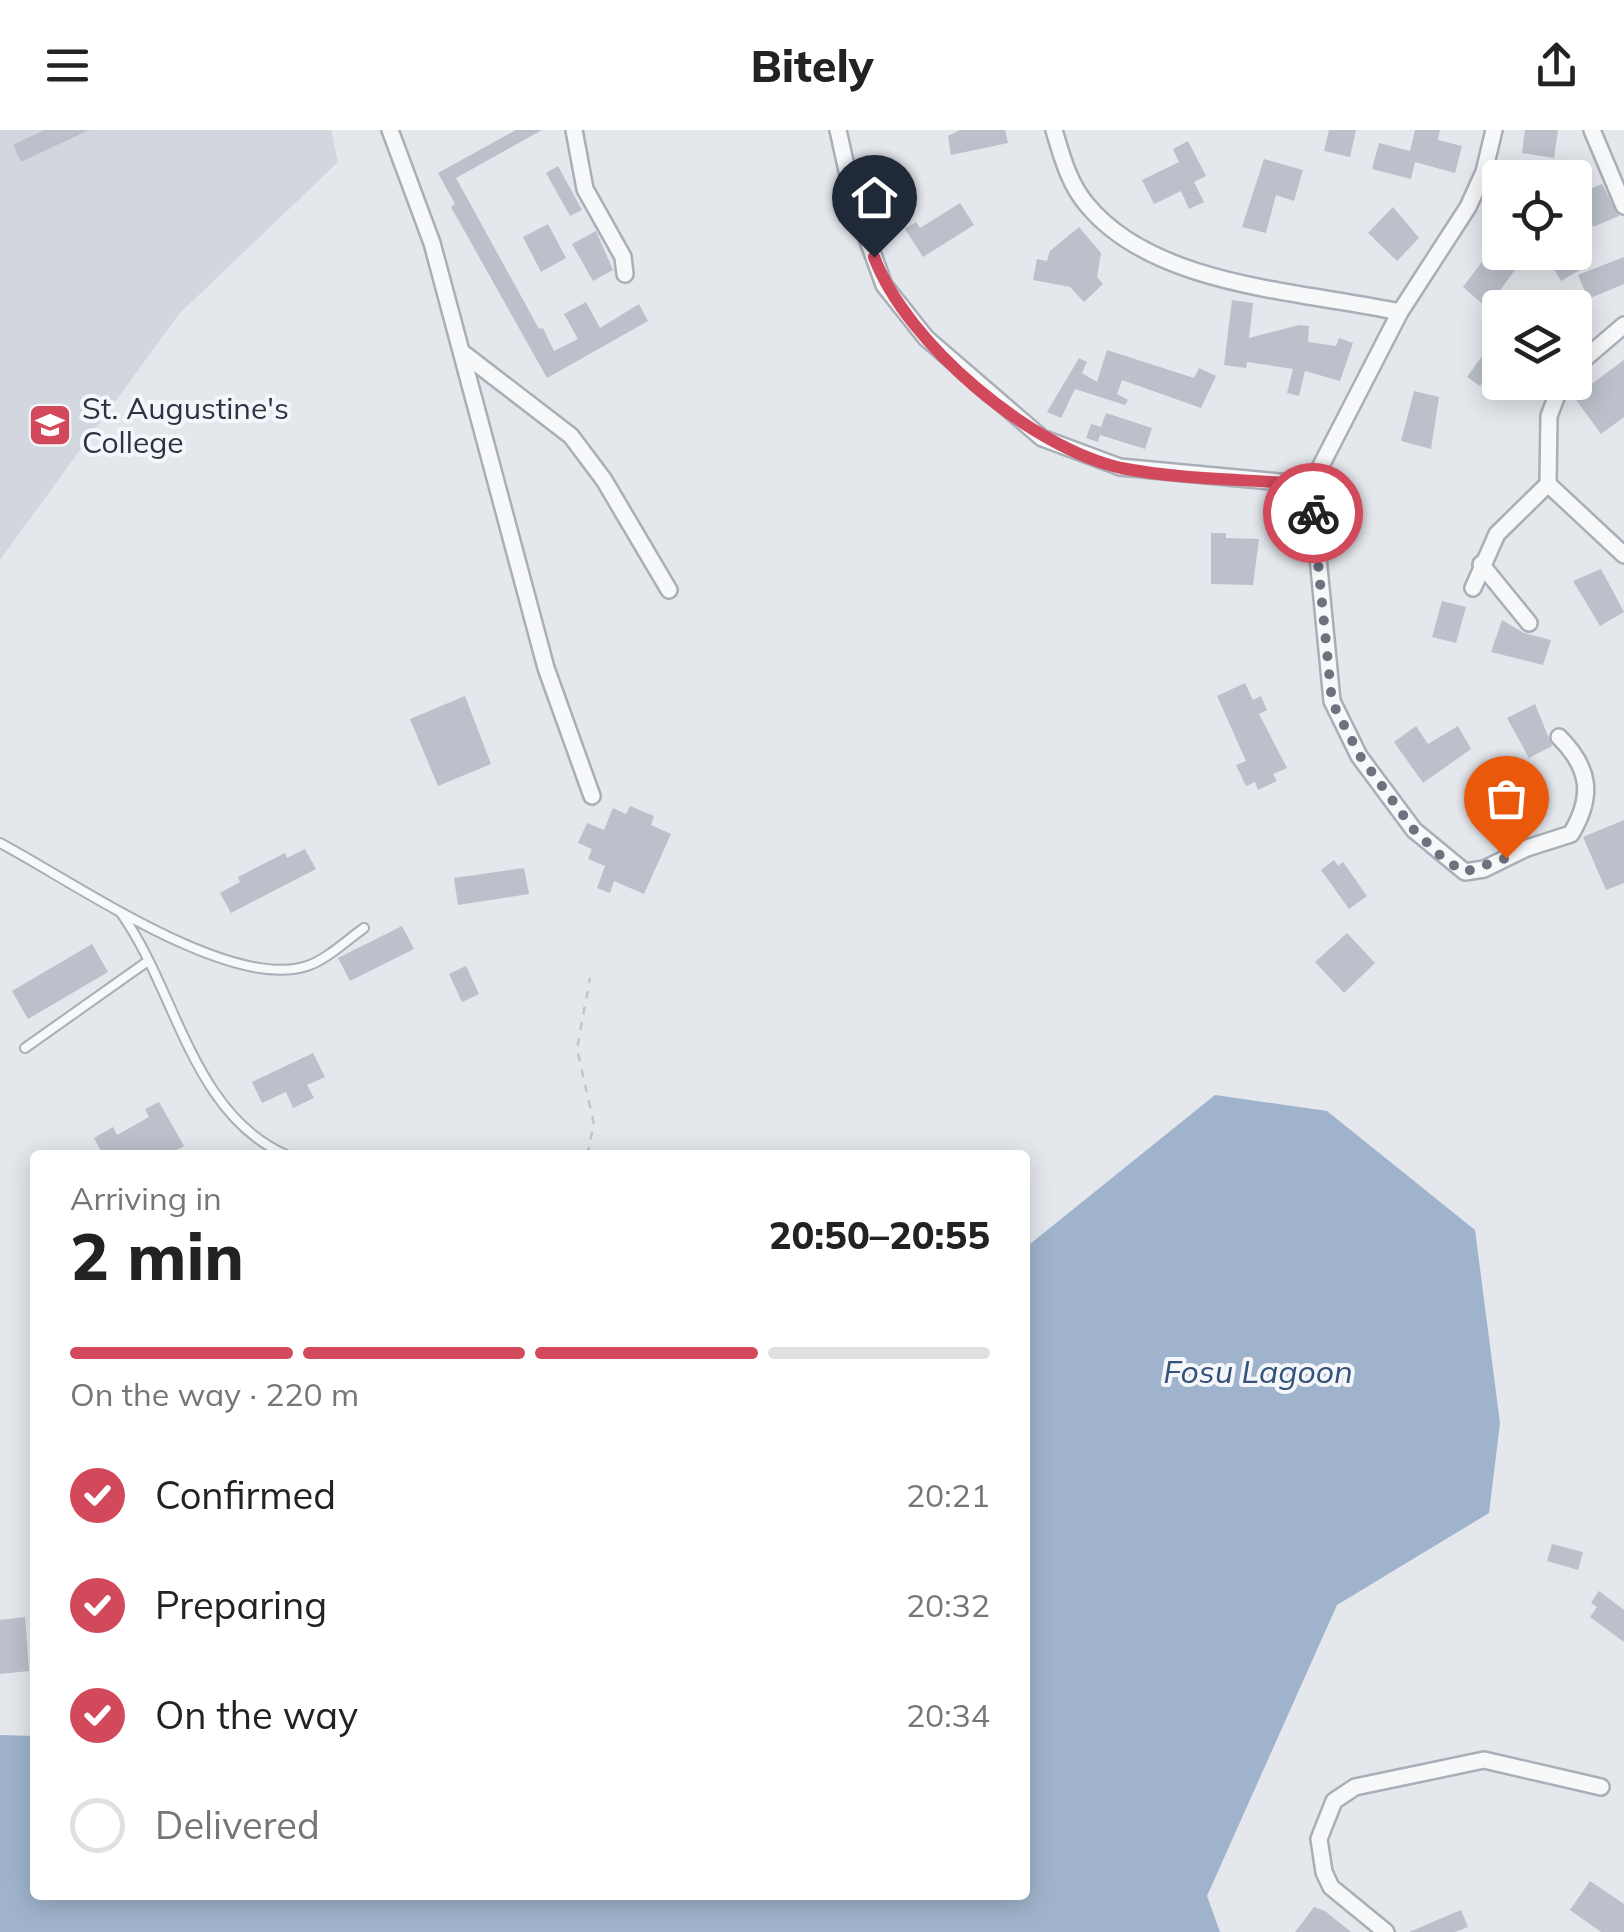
<!DOCTYPE html>
<html lang="en">
<head>
<meta charset="utf-8">
<style>
  :root { --surface:#fff; --page:#f6f6f6; --text:#222; --muted:#767676; --line:#e0e0e0; --accent:#d1495b }
  body { margin:0; font-family:Mulish,sans-serif; background:var(--page); color:var(--text); height:100vh; display:flex; flex-direction:column; font-size:38px; white-space:nowrap }
  * { box-sizing:border-box; margin:0 }
  p { font-size:32px; color:var(--muted) }
  .icon { flex:none; width:55px; height:55px; fill:none; stroke:currentColor; stroke-width:2; stroke-linecap:round; stroke-linejoin:round }
  .map { position:relative; flex:1; overflow:hidden }
  .panel { position:absolute; left:30px; top:1020px; width:1000px; height:750px; display:flex; flex-direction:column; background:var(--surface); border-radius:10px; box-shadow:0 5px 25px #0003 }
  .panel>* { flex:none }
  .controls { position:absolute; left:1482px; top:30px; display:grid; gap:20px }
  .controls a { display:grid; place-items:center; width:110px; height:110px; border-radius:10px; background:var(--surface); box-shadow:0 5px 25px #0003; font-size:50px }
  .pin { position:absolute; display:grid; place-items:center; width:85px; height:85px; color:#fff; margin:-102px -42px; border-radius:50% 50% 50% 0; rotate:-45deg; box-shadow:0 0 10px #0007 }
  .pin .icon { rotate:45deg }
  .courier { position:absolute; display:grid; place-items:center; width:100px; height:100px; margin:-50px; border:8px solid #d1495b; border-radius:50%; background:#fff; color:#222; box-shadow:0 2px 12px #0007 }
  .overview em { font-style:normal; font-weight:800 }
  .overview div { display:flex; flex-direction:column-reverse }
  .overview { display:flex; align-items:center; justify-content:space-between; height:170px; padding:0 40px }
  h1 { font-size:65px; font-weight:800; line-height:75px }
  .bar { display:grid; grid-template-columns:repeat(4,1fr); gap:15px 10px; align-content:center; height:120px; padding:0 40px }
  .bar i { height:12px; border-radius:8px; background:var(--line) }
  .bar .selected { background:var(--accent) }
  .bar p { grid-column:span 4 }
  ol { padding:0 40px; list-style:none }
  li { display:flex; align-items:center; gap:30px; height:110px }
  li p { margin-inline-start:auto }
  li .icon { padding:10px; border-radius:50%; background:var(--accent); color:#fff; stroke-width:4 }
  li:last-child { color:var(--muted) }
  li i { width:55px; height:55px; border:5px solid var(--line); border-radius:50% }
  header { display:flex; justify-content:space-between; align-items:center; height:130px; padding:0 40px; background:var(--surface); font-size:45px; font-weight:800 }
  .map>svg:first-child { display:block }
</style>
</head>
<body>
<header><svg class="icon" aria-label="menu" viewBox="0 0 24 24"><path d="M4 6h16M4 12h16M4 18h16"/></svg>Bitely<svg class="icon" aria-label="share" viewBox="0 0 24 24"><path d="M12 15V3M7 8l5-5 5 5M5 13v7h14v-7"/></svg></header>
<div class="map">
<svg width="1624" height="1802" viewBox="0 0 1624 1802">
  <rect width="100%" height="100%" fill="#e4e7ec"/>
  <!-- built -->
  <polygon fill="#d2d6de" points="0,0 331,0 338,32 179,184 0,430"/>
  <!-- water -->
  <polygon fill="#9fb4cc" points="1215,965 1327,981 1475,1100 1500,1293 1489,1383 1337,1475 1207,1766 1220,1802 0,1802 0,1605 35,1606 35,1765 1025,1765 1025,1118"/>
  <!-- building -->
  <g fill="#bbc0ca">
    <polygon points="44,0 89,0 21,32 13,15"/>
    <polygon points="516,0 542,0 456,48 539,199 543,198 554,221 578,209 564,184 586,172 600,198 639,174 648,191 547,248 451,77 455,74 438,43"/>
    <polygon points="960,0 1005,0 1008,13 951,25 948,6"/>
    <polygon points="1329,0 1356,0 1350,27 1324,21"/>
    <polygon points="1415,0 1440,0 1438,10 1462,16 1455,43 1415,32 1411,49 1372,39 1379,13 1410,21"/>
    <polygon points="1525,0 1558,0 1554,28 1522,23"/>
    <polygon points="1188,11 1206,46 1194,52 1204,72 1189,79 1181,61 1154,74 1142,50 1179,32 1173,19"/>
    <polygon points="1264,29 1303,40 1294,71 1276,65 1266,103 1242,97"/>
    <polygon points="558,36 582,80 570,86 546,43"/>
    <polygon points="1602,54 1619,86 1593,97 1578,64"/>
    <polygon points="960,73 974,95 923,127 905,99 916,92 920,98"/>
    <polygon points="1393,77 1419,108 1397,131 1368,103"/>
    <polygon points="548,94 566,128 541,142 523,107"/>
    <polygon points="1079,97 1101,123 1097,147 1103,154 1084,172 1070,157 1033,150 1037,129 1047,131 1050,121"/>
    <polygon points="596,101 613,140 593,151 572,114"/>
    <polygon points="1496,113 1500,122 1520,133 1487,178 1463,157"/>
    <polygon points="1561,122 1574,122 1583,138 1561,151 1549,130"/>
    <polygon points="1624,127 1624,154 1588,169 1578,145"/>
    <polygon points="1232,170 1253,173 1249,208 1299,195 1309,196 1308,212 1336,216 1339,208 1353,213 1340,251 1305,241 1299,266 1287,263 1293,239 1247,232 1246,238 1224,235"/>
    <polygon points="1500,201 1500,249 1490,242 1480,256 1467,247"/>
    <polygon points="1107,220 1194,248 1199,238 1216,246 1201,278 1122,250 1117,264 1128,270 1125,275 1075,259 1061,288 1047,282 1079,228 1087,232 1082,243 1097,252"/>
    <polygon points="1624,230 1624,287 1601,304 1574,267"/>
    <polygon points="1414,261 1439,267 1431,319 1401,311"/>
    <polygon points="1106,283 1152,298 1145,319 1100,305 1098,312 1086,308 1091,294 1101,297"/>
    <polygon points="1211,403 1226,403 1226,408 1259,409 1253,455 1211,454"/>
    <polygon points="1601,439 1624,482 1600,496 1573,451"/>
    <polygon points="1442,471 1466,477 1456,513 1432,507"/>
    <polygon points="1502,490 1524,503 1551,510 1543,535 1491,522"/>
    <polygon points="1245,553 1253,570 1261,566 1267,580 1259,584 1287,638 1273,644 1277,651 1258,660 1255,652 1246,656 1236,635 1246,631 1217,566"/>
    <polygon points="465,566 491,634 438,656 410,589"/>
    <polygon points="1535,574 1552,616 1529,628 1507,588"/>
    <polygon points="1416,596 1428,614 1458,596 1471,619 1423,653 1394,612"/>
    <polygon points="630,676 654,686 651,695 671,704 644,764 614,751 610,763 597,758 605,736 588,729 592,719 578,713 587,693 604,700 613,678 626,684"/>
    <polygon points="1624,690 1624,753 1606,760 1583,707"/>
    <polygon points="305,719 316,739 231,783 220,763 240,752 238,747 285,723 287,728"/>
    <polygon points="1334,730 1338,736 1343,732 1367,766 1349,779 1321,740"/>
    <polygon points="524,738 529,764 458,775 454,748"/>
    <polygon points="402,796 414,819 350,851 338,828"/>
    <polygon points="1347,803 1375,833 1344,863 1315,832"/>
    <polygon points="92,814 108,842 28,889 12,861"/>
    <polygon points="466,836 479,864 462,872 449,844"/>
    <polygon points="313,923 325,947 307,955 314,968 293,978 286,962 262,973 252,952"/>
    <polygon points="159,972 184,1016 167,1025 103,1025 94,1008 113,997 117,1005 149,987 145,979"/>
    <polygon points="1552,1414 1583,1422 1578,1440 1547,1431"/>
    <polygon points="1599,1461 1624,1480 1624,1512 1590,1487 1597,1477 1591,1473"/>
    <polygon points="25,1487 29,1541 0,1544 0,1490"/>
    <polygon points="1590,1751 1624,1774 1624,1802 1601,1802 1570,1780"/>
    <polygon points="1314,1777 1325,1781 1351,1802 1295,1802"/>
    <polygon points="1461,1780 1468,1797 1455,1802 1409,1802"/>
  </g>
  <g fill="none" stroke-linecap="round" stroke-linejoin="round">
    <!-- service casing -->
    <g stroke="#a9aeb7" stroke-width="12">
      <g id="service">
        <path d="M0,713C71,750 229,862 307,836C326,830 347,810 364,798"/>
        <path d="M121,783C176,860 192,984 286,1025"/>
        <polyline points="25,918 148,831"/>
      </g>
    </g>
    <!-- minor casing -->
    <g stroke="#a9aeb7" stroke-width="20">
      <g id="minor">
        <polyline points="390,0 432,113 546,538 592,666"/>
        <polyline points="574,0 585,59 623,127 625,144"/>
        <polyline points="838,0 854,72 884,155 926,208 1042,308 1120,337 1311,355"/>
        <path d="M1054,0C1062,27 1069,54 1088,76C1156,157 1302,161 1400,182"/>
        <path d="M1494,0L1484,42L1468,77L1400,182L1311,355L1332,571L1359,626L1414,700L1465,742L1484,739L1527,718L1571,704C1594,666 1590,638 1559,607"/>
        <polyline points="1592,0 1624,76"/>
        <polyline points="463,223 571,306 604,350 669,460"/>
        <polyline points="1575,237 1624,195"/>
        <polyline points="1548,354 1624,425"/>
        <polyline points="1481,434 1529,493"/>
        <polyline points="1473,458 1497,404 1548,354 1549,286 1562,252"/>
        <polyline points="1386,1802 1331,1757 1324,1742 1319,1709 1334,1671 1355,1657 1484,1630 1601,1657"/>
      </g>
    </g>
    <!-- path -->
    <polyline stroke="#c2c5cb" stroke-width="2.5" stroke-dasharray="8 8" stroke-linecap="butt" points="587,1025 594,994 577,919 590,848"/>
    <!-- service -->
    <use href="#service" stroke="#f7f8fa" stroke-width="8"/>
    <!-- minor -->
    <use href="#minor" stroke="#f7f8fa" stroke-width="15"/>
  </g>
  <g fill="none" stroke-linecap="round" stroke-linejoin="round">
    <!-- done -->
    <polyline stroke="#6c737f" stroke-width="10" stroke-dasharray="0 18" points="1313,383 1332,572 1360,626 1414,700 1445,730 1465,742 1506,728"/>
    <!-- route -->
    <path stroke="#d1495b" stroke-width="12" d="M874,127C907,214 1031,318 1121,338C1182,350 1249,349 1311,355L1313,383"/>
  </g>
  <!-- icons -->
  <defs>
    <g id="school-square" transform="scale(2.25)"><rect x="-9" y="-9" width="18" height="18" rx="4" fill="#d1495b" stroke="#f4f6f9"/><path d="M0-5L7-2L0 1L-7-2ZM-4 1L0 2.5L4 1V4Q0 6-4 4Z" fill="#fff"/></g>
  </defs>
  <g fill-rule="evenodd">
    <use href="#school-square" x="50" y="295"/>
  </g>
  <g text-anchor="middle" dominant-baseline="central" stroke-width="8" stroke-linejoin="round" paint-order="stroke">
    <!-- poi labels -->
    <g font-size="30" fill="#2b3445" stroke="#f4f6f9" text-anchor="start">
      <text x="82" y="278">St. Augustine's<tspan x="82" dy="34">College</tspan></text>
    </g>
    <!-- water labels -->
    <g font-size="32" font-style="italic" fill="#34527a" stroke="#f4f6f9">
      <text x="1258" y="1241">Fosu Lagoon</text>
    </g>
  </g>
</svg>
<div class="controls">
<a><svg class="icon" aria-label="locate" viewBox="0 0 24 24"><circle cx="12" cy="12" r="6"/><path d="M12 2v4M12 18v4M2 12h4M18 12h4"/></svg></a>
<a><svg class="icon" aria-label="layers" viewBox="0 0 24 24"><path d="M12 4l9 5-9 5-9-5zM3 14l9 5 9-5"/></svg></a>
</div>
<div class="pin" style="left:1506px;top:728px;background:#ea580c"><svg class="icon" aria-label="bag" viewBox="0 0 24 24"><path d="M5 8h14l-1 12H6zM9 8a3 3 0 0 1 6 0"/></svg></div>
<div class="pin" style="left:874px;top:127px;background:#1f2937"><svg class="icon" aria-label="home" viewBox="0 0 24 24"><path d="M3 11l9-7 9 7M6 9v11h12V9"/></svg></div>
<div class="courier" style="left:1313px;top:383px"><svg class="icon" aria-label="bike" viewBox="0 0 24 24"><circle cx="6" cy="16" r="4"/><circle cx="18" cy="16" r="4"/><path d="M6 16l4-8h5l3 8M10 8l3 8H6M13 5h3"/></svg></div>
<section class="panel">
<div class="overview"><div><h1>2 min</h1><p>Arriving in</p></div><em>20:50–20:55</em></div>
<div class="bar"><i class="selected"></i><i class="selected"></i><i class="selected"></i><i></i><p>On the way · 220 m</p></div>
<ol>
<li><svg class="icon" aria-label="check" viewBox="0 0 24 24"><path d="M5 12l5 5 9-10"/></svg>Confirmed<p>20:21</p></li>
<li><svg class="icon" aria-label="check" viewBox="0 0 24 24"><path d="M5 12l5 5 9-10"/></svg>Preparing<p>20:32</p></li>
<li><svg class="icon" aria-label="check" viewBox="0 0 24 24"><path d="M5 12l5 5 9-10"/></svg>On the way<p>20:34</p></li>
<li><i></i>Delivered</li>
</ol>
</section>
</div>
</body>
</html>
